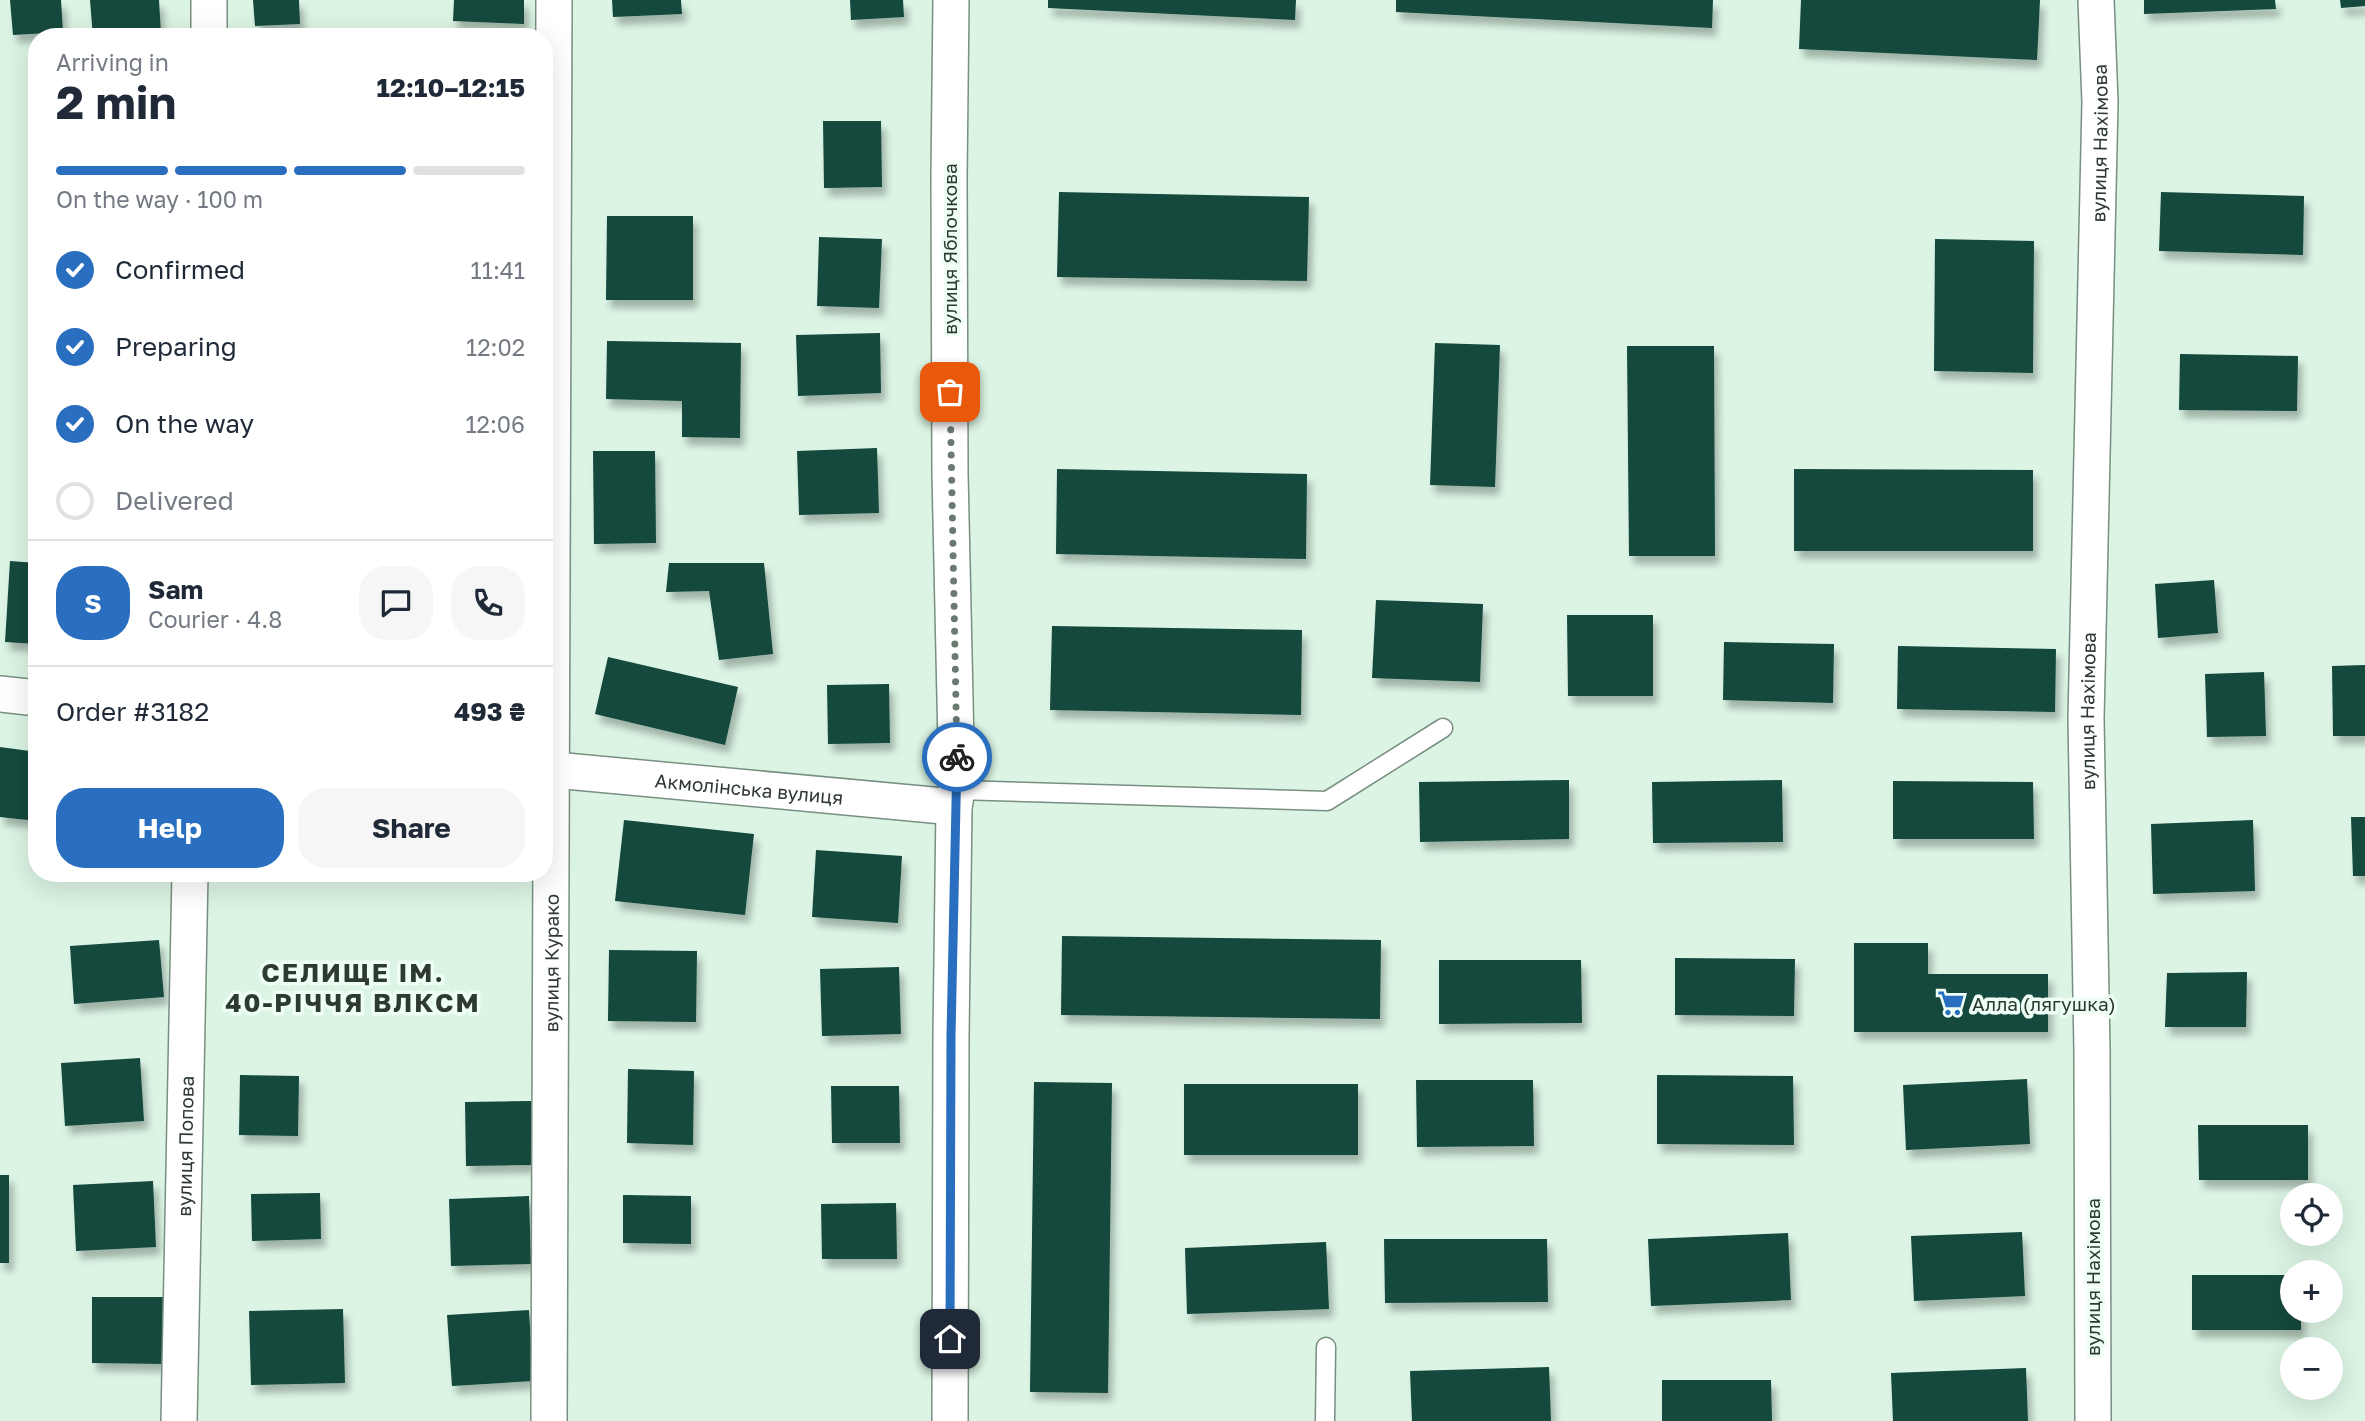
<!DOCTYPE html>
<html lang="en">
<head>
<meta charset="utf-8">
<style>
  :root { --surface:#fff; --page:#f6f6f7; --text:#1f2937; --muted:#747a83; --line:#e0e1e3; --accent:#296ebf }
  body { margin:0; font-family:"Golos Text",sans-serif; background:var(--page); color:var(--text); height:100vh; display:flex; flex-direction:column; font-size:26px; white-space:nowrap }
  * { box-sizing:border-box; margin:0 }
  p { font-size:23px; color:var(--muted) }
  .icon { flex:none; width:38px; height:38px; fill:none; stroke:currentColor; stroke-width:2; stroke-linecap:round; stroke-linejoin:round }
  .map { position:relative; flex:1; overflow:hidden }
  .details { position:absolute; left:28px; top:28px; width:525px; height:854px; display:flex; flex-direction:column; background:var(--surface); border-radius:28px; box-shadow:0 7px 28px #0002 }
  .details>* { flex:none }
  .buttons { position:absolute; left:2280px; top:1183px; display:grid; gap:14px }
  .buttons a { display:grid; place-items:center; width:63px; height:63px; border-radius:50%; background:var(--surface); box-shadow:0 7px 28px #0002; font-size:35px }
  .pin { position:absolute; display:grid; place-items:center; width:60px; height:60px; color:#fff; margin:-30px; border-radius:14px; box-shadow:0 4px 10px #0006 }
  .courier { position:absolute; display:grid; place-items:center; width:70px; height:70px; margin:-35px; border:5px solid #296ebf; border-radius:50%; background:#fff; color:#222; box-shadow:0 2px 9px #0007 }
  .summary em { font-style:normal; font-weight:700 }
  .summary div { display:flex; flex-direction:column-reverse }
  .summary { display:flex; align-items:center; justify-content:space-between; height:119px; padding:0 28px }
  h1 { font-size:46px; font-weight:700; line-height:52px }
  .bar { display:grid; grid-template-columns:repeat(4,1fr); gap:10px 7px; align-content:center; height:84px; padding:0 28px }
  .bar i { height:9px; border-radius:5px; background:var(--line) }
  .bar .active { background:var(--accent) }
  .bar p { grid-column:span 4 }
  .line { display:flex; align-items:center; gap:18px; padding:0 28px; border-top:2px solid var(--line) }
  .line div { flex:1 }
  .round { display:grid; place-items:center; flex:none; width:74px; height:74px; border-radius:28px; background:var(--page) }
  ol { padding:0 28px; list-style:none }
  li { display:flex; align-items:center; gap:21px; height:77px }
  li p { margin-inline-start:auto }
  li .icon { padding:7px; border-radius:50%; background:var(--accent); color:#fff; stroke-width:4 }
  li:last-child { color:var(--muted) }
  li i { width:38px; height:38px; border:4px solid var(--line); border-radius:50% }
  .primary-button { display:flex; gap:14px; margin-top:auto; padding:14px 28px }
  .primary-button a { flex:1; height:80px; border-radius:28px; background:var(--accent); color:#fff; font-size:28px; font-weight:700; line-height:80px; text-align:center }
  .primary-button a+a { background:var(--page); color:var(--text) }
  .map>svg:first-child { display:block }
</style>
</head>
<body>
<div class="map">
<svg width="2365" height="1421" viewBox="0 0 2365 1421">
  <defs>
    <filter id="shadow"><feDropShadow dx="4.5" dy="8" stdDeviation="3.5" flood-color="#0004"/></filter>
  </defs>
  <rect width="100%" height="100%" fill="#dbf4e4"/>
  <!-- building -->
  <g fill="#13483e" filter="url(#shadow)">
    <polygon points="10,0 61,0 63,32 13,35"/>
    <polygon points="90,0 159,0 161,34 93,37"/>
    <polygon points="253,0 299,0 300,24 255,26"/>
    <polygon points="454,0 524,0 524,24 453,21"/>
    <polygon points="612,0 681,0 682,14 613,17"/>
    <polygon points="850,0 903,0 904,17 851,20"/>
    <polygon points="1048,0 1296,0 1295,20 1048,8"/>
    <polygon points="1396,0 1713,0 1712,28 1396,12"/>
    <polygon points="1801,0 2040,0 2037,60 1799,49"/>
    <polygon points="2144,0 2275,0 2276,9 2144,14"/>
    <polygon points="2340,0 2365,0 2365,6 2341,8"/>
    <polygon points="823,121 881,121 882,187 824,188"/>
    <polygon points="1059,192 1309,197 1307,281 1057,277"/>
    <polygon points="2161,192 2304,196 2303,255 2159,251"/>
    <polygon points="607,216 693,216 693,300 606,300"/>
    <polygon points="819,237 882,239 879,308 817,306"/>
    <polygon points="1935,239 2034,241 2033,373 1934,371"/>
    <polygon points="880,333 881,393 798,396 796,335"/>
    <polygon points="607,341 741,343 740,438 682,437 682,401 606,399"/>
    <polygon points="1435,343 1500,345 1495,487 1430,485"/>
    <polygon points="1627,346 1714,346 1715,556 1629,556"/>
    <polygon points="2180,354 2298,356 2297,411 2179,410"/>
    <polygon points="877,448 879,513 799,515 797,451"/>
    <polygon points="593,451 655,451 656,543 594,544"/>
    <polygon points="1057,469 1307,474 1306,559 1056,554"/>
    <polygon points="1794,469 2033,470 2033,551 1794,551"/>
    <polygon points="10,561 37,563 37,644 5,642"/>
    <polygon points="669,563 764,563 773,654 719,660 709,591 666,592"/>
    <polygon points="2214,580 2218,633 2158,638 2155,584"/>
    <polygon points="1376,600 1483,604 1480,682 1372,678"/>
    <polygon points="1567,615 1653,615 1653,696 1568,696"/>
    <polygon points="1052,626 1302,630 1301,715 1050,710"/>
    <polygon points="1724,642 1834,644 1833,703 1723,700"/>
    <polygon points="1898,646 2056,649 2055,712 1897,709"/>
    <polygon points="608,657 738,687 725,745 595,714"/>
    <polygon points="2365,665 2365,736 2333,736 2332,666"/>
    <polygon points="2264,672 2266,736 2207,737 2205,674"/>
    <polygon points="889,684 890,743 828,744 827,685"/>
    <polygon points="0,747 37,752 37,821 0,817"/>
    <polygon points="1569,780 1569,839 1420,842 1419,782"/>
    <polygon points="1782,780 1783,842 1653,843 1652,782"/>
    <polygon points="1893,781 2033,782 2034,839 1893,839"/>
    <polygon points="2351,817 2365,817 2365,876 2353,876"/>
    <polygon points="624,820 754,834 745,915 615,901"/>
    <polygon points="2253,820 2255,891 2153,894 2151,824"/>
    <polygon points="816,850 902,856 898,923 812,917"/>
    <polygon points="1062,936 1381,940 1380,1019 1061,1015"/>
    <polygon points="159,940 164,997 74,1004 70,946"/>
    <polygon points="1854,943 1928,943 1928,974 2048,974 2048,1032 1854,1032"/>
    <polygon points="609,950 697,951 696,1022 608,1021"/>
    <polygon points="1675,958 1795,959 1794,1016 1675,1015"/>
    <polygon points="1439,960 1581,960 1582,1023 1439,1024"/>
    <polygon points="899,967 901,1034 822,1036 820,969"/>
    <polygon points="2247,972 2246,1027 2165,1027 2167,973"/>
    <polygon points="140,1058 144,1121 65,1126 61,1063"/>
    <polygon points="628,1069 694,1071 693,1145 627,1143"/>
    <polygon points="240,1075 299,1076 298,1136 239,1135"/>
    <polygon points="1657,1075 1793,1076 1794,1145 1657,1144"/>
    <polygon points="2027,1079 2030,1144 1906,1150 1903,1085"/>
    <polygon points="1416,1080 1533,1080 1534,1146 1417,1147"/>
    <polygon points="1034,1082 1112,1083 1108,1393 1030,1392"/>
    <rect x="1184" y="1084" width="174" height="71"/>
    <polygon points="831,1086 899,1086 900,1143 832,1143"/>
    <polygon points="531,1101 532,1165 466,1166 465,1102"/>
    <polygon points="2198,1125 2308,1125 2308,1180 2199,1180"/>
    <rect x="0" y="1175" width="9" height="88"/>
    <polygon points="153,1181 156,1247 76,1251 73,1185"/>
    <polygon points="320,1193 321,1239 252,1241 251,1194"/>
    <polygon points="623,1195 691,1196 691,1244 623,1243"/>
    <polygon points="529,1196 531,1264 451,1266 449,1199"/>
    <polygon points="896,1203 897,1259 822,1259 821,1204"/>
    <polygon points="2022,1232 2025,1296 1914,1301 1911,1236"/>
    <polygon points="1788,1233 1791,1300 1651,1306 1648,1239"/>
    <polygon points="1384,1239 1547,1239 1548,1302 1385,1303"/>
    <polygon points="1326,1242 1329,1309 1187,1314 1185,1248"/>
    <polygon points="2192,1275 2292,1275 2292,1311 2301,1311 2301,1330 2192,1330"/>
    <polygon points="92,1297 165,1297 165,1364 92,1363"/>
    <polygon points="343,1309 345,1383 251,1385 249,1311"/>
    <polygon points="529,1310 533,1381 452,1386 447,1315"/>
    <polygon points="1549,1367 1551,1421 1412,1421 1410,1371"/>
    <polygon points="2026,1368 2028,1421 1893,1421 1891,1373"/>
    <polygon points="1662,1380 1771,1380 1772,1421 1662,1421"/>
  </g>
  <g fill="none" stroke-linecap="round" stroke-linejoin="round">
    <!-- service casing -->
    <g stroke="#798f81" stroke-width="21">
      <g id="service">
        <polyline points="957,790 1327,801 1443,728"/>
        <polyline points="1325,1421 1326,1347"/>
      </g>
    </g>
    <!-- minor casing -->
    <g stroke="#798f81" stroke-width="38">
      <g id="minor">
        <polyline points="209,37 209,0"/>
        <polyline points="0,694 37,698"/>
        <path id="s1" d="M544,769L954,807"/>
        <path id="s2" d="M179,1421L190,873"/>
        <path id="s3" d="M549,1421L554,0"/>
        <polyline points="950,1421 951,1036 954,807 957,790 950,473 949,177 951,0"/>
        <path id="s4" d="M2093,1421L2092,1051L2086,719L2100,102L2096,0"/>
      </g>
    </g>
    <!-- service -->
    <use href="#service" stroke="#fff" stroke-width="18"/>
    <!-- minor -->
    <use href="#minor" stroke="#fff" stroke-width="35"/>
  </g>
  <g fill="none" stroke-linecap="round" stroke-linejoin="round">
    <!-- done -->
    <polyline stroke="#6b7a71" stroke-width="7" stroke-dasharray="0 12.6" points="950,392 957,757"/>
    <!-- route -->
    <polyline stroke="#296ebf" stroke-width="9" points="950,1339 951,1036 957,757"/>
  </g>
  <!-- icons -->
  <defs>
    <g id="supermarket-bare" transform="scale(2.1)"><path d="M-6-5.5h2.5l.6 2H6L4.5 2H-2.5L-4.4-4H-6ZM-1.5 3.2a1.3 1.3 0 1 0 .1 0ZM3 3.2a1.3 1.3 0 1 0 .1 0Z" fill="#296ebf" stroke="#effef5" stroke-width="2.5" paint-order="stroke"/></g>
  </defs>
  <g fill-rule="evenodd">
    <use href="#supermarket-bare" x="1951" y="1003"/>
  </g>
  <g text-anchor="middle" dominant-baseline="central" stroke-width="7" stroke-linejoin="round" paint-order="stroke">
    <!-- street labels -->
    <g font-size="19" fill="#2f3933" stroke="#effef5">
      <text stroke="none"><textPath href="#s4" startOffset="1278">вулиця Нахімова</textPath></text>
      <text transform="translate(949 249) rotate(-90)">вулиця Яблочкова</text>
      <text stroke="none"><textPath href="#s4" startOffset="710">вулиця Нахімова</textPath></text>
      <text stroke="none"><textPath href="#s1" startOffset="206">Акмолінська вулиця</textPath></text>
      <text stroke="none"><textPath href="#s3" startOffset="458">вулиця Курако</textPath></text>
      <text stroke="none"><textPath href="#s2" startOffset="275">вулиця Попова</textPath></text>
      <text transform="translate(2092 1277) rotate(-90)">вулиця Нахімова</text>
    </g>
    <!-- poi labels -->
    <g font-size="19" fill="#2f3933" stroke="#effef5" text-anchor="start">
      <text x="1972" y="1003">Алла (лягушка)</text>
    </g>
    <!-- district labels -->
    <g font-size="26" font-weight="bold" letter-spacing="2" fill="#2f3933" stroke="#effef5">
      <text x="353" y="972">СЕЛИЩЕ ІМ.<tspan x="353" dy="30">40-РІЧЧЯ ВЛКСМ</tspan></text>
    </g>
  </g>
</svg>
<div class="buttons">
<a><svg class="icon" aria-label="locate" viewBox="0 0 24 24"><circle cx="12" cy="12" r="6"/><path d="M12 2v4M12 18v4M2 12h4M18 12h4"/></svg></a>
<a>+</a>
<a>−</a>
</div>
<div class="pin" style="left:950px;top:392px;background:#ea580c"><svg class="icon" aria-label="bag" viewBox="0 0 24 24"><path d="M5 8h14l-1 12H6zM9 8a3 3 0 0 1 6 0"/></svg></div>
<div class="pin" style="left:950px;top:1339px;background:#1f2937"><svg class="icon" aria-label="home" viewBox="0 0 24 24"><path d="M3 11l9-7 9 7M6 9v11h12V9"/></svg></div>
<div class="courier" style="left:957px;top:757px"><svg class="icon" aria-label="bike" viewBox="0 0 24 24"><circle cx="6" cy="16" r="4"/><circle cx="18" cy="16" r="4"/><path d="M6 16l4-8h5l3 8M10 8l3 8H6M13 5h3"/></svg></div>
<section class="details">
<div class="summary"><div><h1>2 min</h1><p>Arriving in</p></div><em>12:10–12:15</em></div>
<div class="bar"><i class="active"></i><i class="active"></i><i class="active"></i><i></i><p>On the way · 100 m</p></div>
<ol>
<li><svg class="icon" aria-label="check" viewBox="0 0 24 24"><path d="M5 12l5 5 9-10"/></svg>Confirmed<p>11:41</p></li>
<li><svg class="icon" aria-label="check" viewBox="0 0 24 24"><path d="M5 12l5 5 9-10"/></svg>Preparing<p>12:02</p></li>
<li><svg class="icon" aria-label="check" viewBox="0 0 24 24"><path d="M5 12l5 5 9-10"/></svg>On the way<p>12:06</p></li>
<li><i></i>Delivered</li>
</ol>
<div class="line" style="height:126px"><b class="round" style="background:var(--accent);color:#fff">S</b><div><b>Sam</b><p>Courier · 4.8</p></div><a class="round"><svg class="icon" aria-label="chat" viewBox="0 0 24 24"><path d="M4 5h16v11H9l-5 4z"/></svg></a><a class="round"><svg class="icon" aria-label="phone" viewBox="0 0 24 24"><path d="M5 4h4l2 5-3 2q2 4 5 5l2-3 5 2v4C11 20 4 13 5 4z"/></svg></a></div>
<div class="line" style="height:91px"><div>Order #3182</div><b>493 ₴</b></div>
<div class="primary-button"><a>Help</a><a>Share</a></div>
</section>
</div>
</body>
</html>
